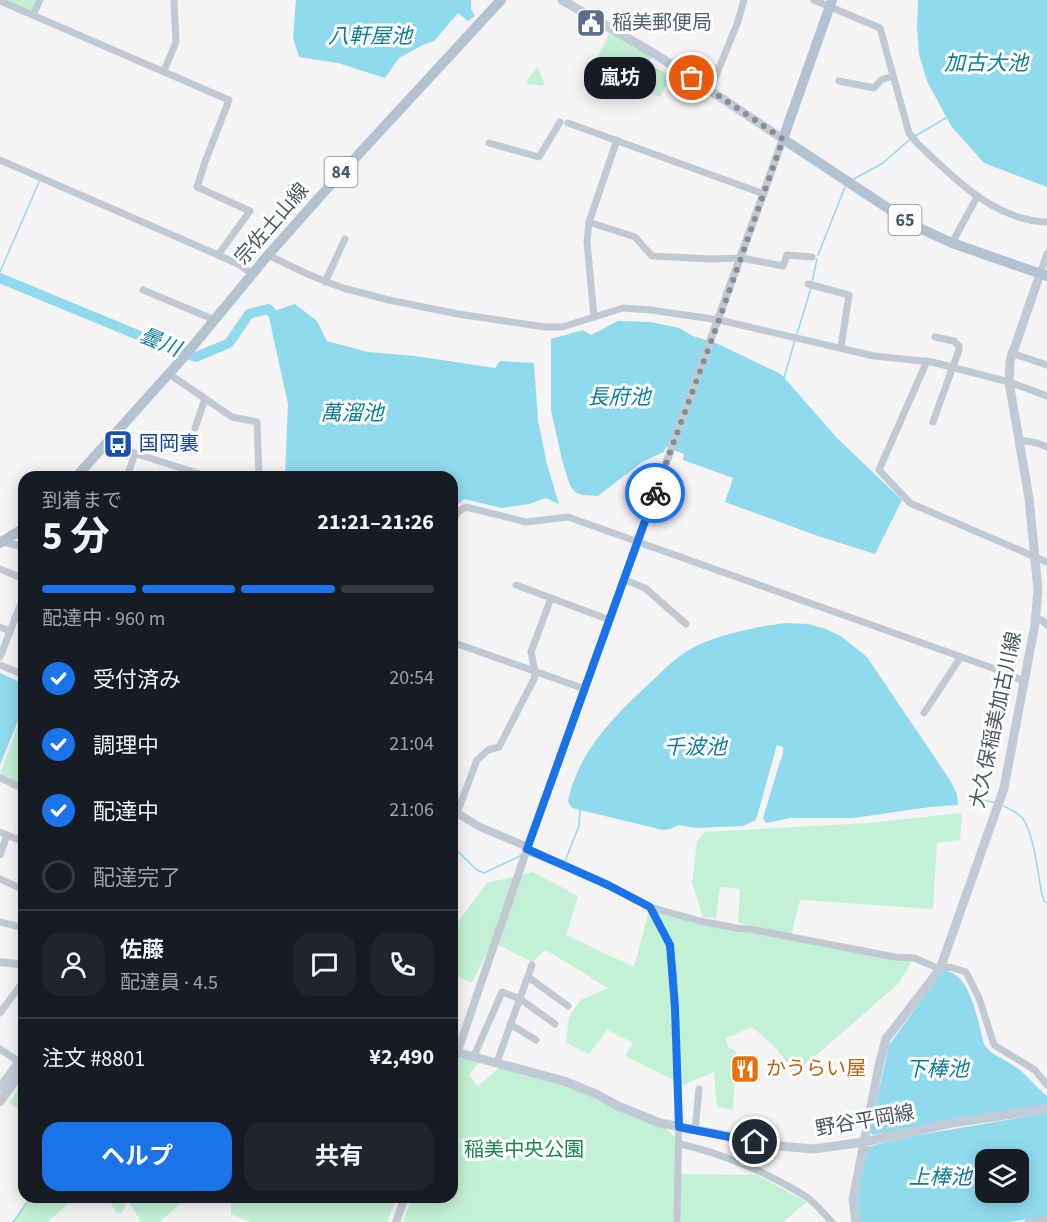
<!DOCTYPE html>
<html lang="ja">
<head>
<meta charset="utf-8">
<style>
  :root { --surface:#171b24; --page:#20242c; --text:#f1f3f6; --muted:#9ea1a6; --line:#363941; --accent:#1a73e8 }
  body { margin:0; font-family:"Source Sans 3","Noto Sans JP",sans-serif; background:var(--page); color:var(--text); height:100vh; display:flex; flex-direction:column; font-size:22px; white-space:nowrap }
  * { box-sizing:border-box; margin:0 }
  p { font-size:20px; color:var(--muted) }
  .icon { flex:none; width:33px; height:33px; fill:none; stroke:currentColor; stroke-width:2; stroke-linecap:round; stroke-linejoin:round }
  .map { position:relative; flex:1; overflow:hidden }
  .details { position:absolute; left:18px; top:471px; width:440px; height:732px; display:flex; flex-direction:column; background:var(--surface); border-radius:18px; box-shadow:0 3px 15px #0003 }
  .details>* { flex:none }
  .fabs { position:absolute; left:975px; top:1149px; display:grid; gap:12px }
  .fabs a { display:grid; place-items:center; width:54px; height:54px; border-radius:12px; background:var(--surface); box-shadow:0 3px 15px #0003; font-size:30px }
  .pin { position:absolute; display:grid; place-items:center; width:51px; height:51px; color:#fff; margin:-26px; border:3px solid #fff; border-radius:50%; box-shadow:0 2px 6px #0007 }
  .courier { position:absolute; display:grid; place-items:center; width:60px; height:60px; margin:-30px; border:4px solid #1a73e8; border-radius:50%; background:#fff; color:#222; box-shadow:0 2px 8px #0007 }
  .bubble { position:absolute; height:42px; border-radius:18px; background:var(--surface); box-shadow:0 3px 15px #0003; font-size:20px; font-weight:700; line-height:42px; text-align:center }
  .summary em { font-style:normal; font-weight:700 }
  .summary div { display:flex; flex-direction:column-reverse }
  .summary { display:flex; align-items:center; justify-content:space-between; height:102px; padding:0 24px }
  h1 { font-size:39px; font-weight:700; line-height:45px }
  .bar { display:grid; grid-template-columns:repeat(4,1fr); gap:9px 6px; align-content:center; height:72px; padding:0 24px }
  .bar i { height:8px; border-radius:4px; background:var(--line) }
  .bar .active { background:var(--accent) }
  .bar p { grid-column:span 4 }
  .line { display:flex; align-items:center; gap:15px; padding:0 24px; border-top:2px solid var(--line) }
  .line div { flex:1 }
  .round { display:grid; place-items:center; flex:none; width:63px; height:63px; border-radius:18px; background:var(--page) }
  ol { padding:0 24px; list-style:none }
  li { display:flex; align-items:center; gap:18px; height:66px }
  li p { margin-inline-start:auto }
  li .icon { padding:6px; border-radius:50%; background:var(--accent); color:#fff; stroke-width:4 }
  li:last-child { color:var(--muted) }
  li i { width:33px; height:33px; border:3px solid var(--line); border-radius:50% }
  .button { display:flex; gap:12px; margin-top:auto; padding:12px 24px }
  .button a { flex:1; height:69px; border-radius:18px; background:var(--accent); color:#fff; font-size:24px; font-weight:700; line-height:69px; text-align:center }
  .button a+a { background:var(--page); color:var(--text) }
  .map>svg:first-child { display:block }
</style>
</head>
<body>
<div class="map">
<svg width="1047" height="1222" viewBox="0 0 1047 1222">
  <rect width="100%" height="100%" fill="#f5f3f3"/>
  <!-- green -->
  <g fill="#c3f1d5">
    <polygon points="4,0 37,0 33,10 29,11"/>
    <polygon points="610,32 651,55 650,64 671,76 660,97 592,68"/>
    <polygon points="538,67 545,86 528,84 526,81"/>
    <polygon points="24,708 24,787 0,774"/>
    <polygon points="962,813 960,840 937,843 933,909 800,900 791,937 914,958 898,984 796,1073 773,1045 752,1027 726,1038 728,1047 736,1051 733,1110 717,1107 714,1072 683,1085 625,1056 633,1043 607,1030 589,1054 566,1043 569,1017 580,1000 608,988 546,950 532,962 492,942 472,983 452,973 452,930 487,883 533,872 578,896 566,935 634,967 650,907 711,923 785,935 738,922 740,889 720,887 716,918 703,917 692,883 697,841 704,832 869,823"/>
    <polygon points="463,1058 479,1063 469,1075 478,1086 499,1068 564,1083 625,1114 665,1128 678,1140 675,1222 403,1222 412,1197 452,1197 452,1081 458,1060"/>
    <polygon points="24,1081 24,1112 9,1103"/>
    <polygon points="681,1174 757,1175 807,1202 783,1222 680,1222"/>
    <polygon points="29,1197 75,1197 48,1222 13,1222"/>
    <polygon points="107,1197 122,1197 126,1205 121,1213 116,1212"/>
    <polygon points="129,1197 187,1197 160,1222 141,1222 128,1200"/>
    <polygon points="231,1197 397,1197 387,1222 250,1222 231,1214"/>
  </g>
  <!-- water -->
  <g fill="#90daee" fill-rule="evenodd">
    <polygon points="296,0 471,0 471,9 475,16 468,21 458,13 434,41 423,45 399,58 385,78 338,63 299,57 293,38"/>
    <polygon points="918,0 1047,0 1047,187 984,163 951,126 927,81 919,55 917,26"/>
    <polygon points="295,304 317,321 327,341 368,352 415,356 495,368 500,361 534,363 538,420 547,464 559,504 546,498 529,504 502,508 464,499 452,509 452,477 300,477 285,474 288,404 268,313"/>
    <polygon points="618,321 650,322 679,328 693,336 718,344 781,374 837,438 902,500 875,554 815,535 725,502 733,478 683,460 684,454 666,447 664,452 642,462 598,496 582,495 575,492 570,486 562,460 551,410 551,339 583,330 591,335"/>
    <path d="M785,623L808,624L826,629L842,637L867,657L950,780L957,794L958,805L930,807L853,818H791L766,823L763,818L783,752V747L777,745L756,820L743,826L695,828L679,825L670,829L663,830L572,808L568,802C577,752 617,713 653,680C666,667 680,654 696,646C724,633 755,627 785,623Z"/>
    <polygon points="0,673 24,684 24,706 0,765"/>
    <path d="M946,971C971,974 978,1023 984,1044C991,1055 1000,1057 1011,1064C1026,1072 1034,1086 1047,1096V1105L872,1135L870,1131L889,1045L942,972Z"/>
    <path d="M1047,1113V1216L1009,1222H858L856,1194L867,1147L907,1137ZM986,1160H1018V1192H986Z"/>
  </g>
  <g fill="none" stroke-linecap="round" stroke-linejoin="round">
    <!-- stream -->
    <g stroke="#90daee" stroke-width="1.5">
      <polyline points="915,136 946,118"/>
      <polyline points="854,179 883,163 909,140"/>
      <polyline points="818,255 845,187"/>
      <polyline points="0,272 39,182"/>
      <polyline points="812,282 817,259"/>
      <polyline points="797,334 811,288"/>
      <polyline points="784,378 795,340"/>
      <polyline points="969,800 983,800 996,803"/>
      <path d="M1003,806C1010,809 1018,812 1023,819C1034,834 1038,875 1042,894L1044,901L1047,902"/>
      <polyline points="452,846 477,870 484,873 522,855"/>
      <polyline points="529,855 555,865"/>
      <polyline points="565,861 579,826 580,809"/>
      <polyline points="13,1222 31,1197"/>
    </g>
    <!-- river -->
    <polyline stroke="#90daee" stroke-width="10" points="0,278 179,352 196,357 229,343 249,314 268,309 281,321"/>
    <!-- minor -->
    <g stroke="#c1cad2" stroke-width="7">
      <path d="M814,0L880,28L909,133L917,143C954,178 993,220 1047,222"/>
      <polyline points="0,1 229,100 205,162 197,187 250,211 218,255"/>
      <polyline points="33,15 40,0"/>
      <polyline points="164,71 176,42 174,0"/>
      <polyline points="839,81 874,88 881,80 893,76"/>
      <polyline points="710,90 737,24 744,0"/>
      <polyline points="568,123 764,194"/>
      <polyline points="489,143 539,157 560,122"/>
      <polyline points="0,160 218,255 238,264 252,274"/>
      <polyline points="589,222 635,237 652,256 712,259 741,258 783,266 787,255 812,257"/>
      <polyline points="952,243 977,197"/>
      <polyline points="268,255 307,274 343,288 389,300 458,314 545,327 562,327 623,308 651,310 719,320 874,356 932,362 1009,382 1047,396"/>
      <polyline points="1040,274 1047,254"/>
      <polyline points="325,282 345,239"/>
      <polyline points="808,284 849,295 841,347"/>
      <polyline points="143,290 215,320"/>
      <polyline points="594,317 587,242 589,222 617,140"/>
      <polyline points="1011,353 1047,365"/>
      <polyline points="927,361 879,470 910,503 1047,562"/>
      <polyline points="169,374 232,417 257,422 259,477"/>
      <polyline points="933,422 959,350 959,346 954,341 935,337"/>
      <polyline points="195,428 205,399"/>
      <polyline points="1020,440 1037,443 1047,447"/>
      <polyline points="105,444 210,477"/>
      <polyline points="127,477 135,453"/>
      <polyline points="452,521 459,511 466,507 526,522 568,517 998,670 1023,681"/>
      <polyline points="0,569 24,579"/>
      <polyline points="625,580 645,588 686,624"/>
      <polyline points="516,585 610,620"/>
      <polyline points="15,617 24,621"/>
      <polyline points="1035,619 1042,620 1047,625"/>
      <polyline points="0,627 10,631"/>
      <polyline points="452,642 585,689"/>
      <polyline points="0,657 24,596"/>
      <polyline points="0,665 24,675"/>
      <polyline points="924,713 960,658"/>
      <polyline points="0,778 24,789"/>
      <polyline points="457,813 477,760 488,750 499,747 534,679 535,672 531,652 551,598"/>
      <polyline points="0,832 24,842"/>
      <polyline points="527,849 608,885 650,907 700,921 736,928 750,929 895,957 914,958 940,969 950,967 966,972 979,998 994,1045 1035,1070 1047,1085"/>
      <polyline points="0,855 7,835"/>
      <polyline points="0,879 24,890"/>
      <polyline points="650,907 670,945 674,977 679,1116 677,1222"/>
      <polyline points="0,922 24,928"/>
      <polyline points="528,977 568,1006"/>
      <polyline points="0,1013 22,983 24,966"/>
      <polyline points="510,1024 536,1040"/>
      <polyline points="0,1049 23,1064"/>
      <polyline points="474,1056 502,992 520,999 555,1024"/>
      <polyline points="497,1062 532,965"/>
      <polyline points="695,1130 699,1089"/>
      <path d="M680,1144C721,1153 769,1173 805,1196C815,1202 824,1214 832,1222"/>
      <polyline points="1028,1222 1047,1219"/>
    </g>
    <!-- tertiary -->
    <g stroke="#c1cad2" stroke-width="8">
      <polyline points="1,541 24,547"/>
      <polyline points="452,810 480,827 523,845 527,849"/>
      <polyline points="0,962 24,965"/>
      <polyline points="452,1068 527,849 783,139"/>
      <polyline points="396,1222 405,1197"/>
    </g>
    <!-- secondary -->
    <g stroke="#c1cbd6" stroke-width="9">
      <polyline points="562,0 655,54 783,139"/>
      <polyline points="452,1051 564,1081 596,1094 618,1106 660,1123 780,1146 814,1149 864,1142 952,1123 1047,1109"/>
      <polyline points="0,1088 24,1055"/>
      <polyline points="0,1102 24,1068"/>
      <polyline points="856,1222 853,1199 880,1061 886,1039 940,969 1004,788 1035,624 1038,590 1029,498 1009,382 1010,361 1040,274"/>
    </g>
    <!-- primary -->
    <g stroke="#b3c2d1" stroke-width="10">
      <polyline points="832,0 783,139 915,226 952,243 1047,276"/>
      <polyline points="76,477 183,358 268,255 333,182 501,0"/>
      <polyline points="0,543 24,528"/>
    </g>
  </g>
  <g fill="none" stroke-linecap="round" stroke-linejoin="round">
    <!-- done -->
    <polyline stroke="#868d94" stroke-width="6" stroke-dasharray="0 10.8" points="655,493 719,320 783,139 692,78"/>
    <!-- route -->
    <polyline stroke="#1a73e8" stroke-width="8" points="655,493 527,849 608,885 650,907 670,945 675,1008 679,1127 755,1142"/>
  </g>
  <!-- icons -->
  <defs>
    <g id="civic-square" transform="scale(1.5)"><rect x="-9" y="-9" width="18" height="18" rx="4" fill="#5c6f8a" stroke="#fff"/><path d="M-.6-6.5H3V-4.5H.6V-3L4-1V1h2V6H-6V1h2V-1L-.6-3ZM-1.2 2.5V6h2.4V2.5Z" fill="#fff"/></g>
    <g id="bus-square" transform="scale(1.5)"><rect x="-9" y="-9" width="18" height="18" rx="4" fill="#1a4fb4" stroke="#fff"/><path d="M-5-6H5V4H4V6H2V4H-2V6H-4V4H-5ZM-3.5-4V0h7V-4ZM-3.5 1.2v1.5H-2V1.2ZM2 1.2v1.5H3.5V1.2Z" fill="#fff"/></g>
    <g id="restaurant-square" transform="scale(1.5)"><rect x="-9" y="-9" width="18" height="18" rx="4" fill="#e8710a" stroke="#fff"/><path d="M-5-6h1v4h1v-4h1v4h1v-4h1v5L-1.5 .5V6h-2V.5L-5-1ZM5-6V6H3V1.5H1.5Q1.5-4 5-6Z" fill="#fff"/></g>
  </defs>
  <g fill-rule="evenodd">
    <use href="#civic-square" x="591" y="23"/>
    <use href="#bus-square" x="118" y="444"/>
    <use href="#restaurant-square" x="745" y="1069"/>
  </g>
  <g text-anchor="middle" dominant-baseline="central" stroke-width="6" stroke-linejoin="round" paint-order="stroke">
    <!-- shield labels -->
    <g fill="#fff" stroke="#808990" stroke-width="1.5">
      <rect x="324.5" y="157" width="33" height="30" rx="4.5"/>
      <rect x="888.5" y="205" width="33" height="30" rx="4.5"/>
    </g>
    <g font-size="18" font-weight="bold" fill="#4a5661">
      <text x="341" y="172">84</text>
      <text x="905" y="220">65</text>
    </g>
    <!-- service labels -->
    <g font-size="20" fill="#4e5e75" stroke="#fff" text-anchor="start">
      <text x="612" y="23">稲美郵便局</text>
    </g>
    <!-- street labels -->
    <g font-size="20" fill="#4a5661" stroke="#fff">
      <text transform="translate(272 224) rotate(-49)">宗佐土山線</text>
      <text transform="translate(996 720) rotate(-78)">大久保稲美加古川線</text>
      <text transform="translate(865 1121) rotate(-10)">野谷平岡線</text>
    </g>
    <!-- transit labels -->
    <g font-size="20" fill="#164399" stroke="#fff" text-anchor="start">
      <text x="139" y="444">国岡裏</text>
    </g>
    <!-- food labels -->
    <g font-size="20" fill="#c56008" stroke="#fff" text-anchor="start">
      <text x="766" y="1069">かうらい屋</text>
    </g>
    <!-- park labels -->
    <g font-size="20" fill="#17864f" stroke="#fff">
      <text x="524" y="1150">稲美中央公園</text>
    </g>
    <!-- water labels -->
    <g font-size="21" font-style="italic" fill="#0c7c9b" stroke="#fff">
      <text x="370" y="36">八軒屋池</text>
      <text x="986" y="63">加古大池</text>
      <text transform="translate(160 342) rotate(22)">曇川</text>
      <text x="619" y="397">長府池</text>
      <text x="352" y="413">萬溜池</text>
      <text x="695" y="747">千波池</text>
      <text x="937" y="1069">下棒池</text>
      <text x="940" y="1177">上棒池</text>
    </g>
  </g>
</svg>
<div class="fabs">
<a><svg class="icon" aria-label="layers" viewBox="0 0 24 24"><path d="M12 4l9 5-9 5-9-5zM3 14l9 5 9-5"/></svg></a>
</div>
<div class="pin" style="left:692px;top:78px;background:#ea580c"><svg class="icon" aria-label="bag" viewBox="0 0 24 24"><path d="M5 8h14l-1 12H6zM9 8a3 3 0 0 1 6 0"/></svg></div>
<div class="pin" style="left:755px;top:1142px;background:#1f2937"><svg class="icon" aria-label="home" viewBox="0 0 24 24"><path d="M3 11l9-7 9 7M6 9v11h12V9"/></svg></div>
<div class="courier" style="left:655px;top:493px"><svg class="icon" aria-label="bike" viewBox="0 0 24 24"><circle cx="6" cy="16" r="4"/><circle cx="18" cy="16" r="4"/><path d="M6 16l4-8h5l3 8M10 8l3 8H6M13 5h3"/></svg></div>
<div class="bubble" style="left:584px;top:57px;width:72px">嵐坊</div>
<section class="details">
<div class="summary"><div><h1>5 分</h1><p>到着まで</p></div><em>21:21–21:26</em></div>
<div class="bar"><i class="active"></i><i class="active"></i><i class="active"></i><i></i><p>配達中 · 960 m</p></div>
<ol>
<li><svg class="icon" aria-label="check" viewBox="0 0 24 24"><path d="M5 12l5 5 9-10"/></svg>受付済み<p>20:54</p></li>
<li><svg class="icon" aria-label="check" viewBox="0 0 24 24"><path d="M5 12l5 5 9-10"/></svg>調理中<p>21:04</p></li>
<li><svg class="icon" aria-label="check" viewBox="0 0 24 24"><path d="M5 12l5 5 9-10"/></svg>配達中<p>21:06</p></li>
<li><i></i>配達完了</li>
</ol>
<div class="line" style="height:108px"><a class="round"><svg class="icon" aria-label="person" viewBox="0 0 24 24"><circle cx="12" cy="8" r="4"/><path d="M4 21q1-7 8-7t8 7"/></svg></a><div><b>佐藤</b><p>配達員 · 4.5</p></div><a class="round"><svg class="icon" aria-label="chat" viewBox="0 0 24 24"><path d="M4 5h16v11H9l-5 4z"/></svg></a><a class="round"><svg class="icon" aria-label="phone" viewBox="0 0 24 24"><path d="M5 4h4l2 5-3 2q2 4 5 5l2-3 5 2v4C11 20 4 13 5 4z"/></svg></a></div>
<div class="line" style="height:78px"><div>注文 #8801</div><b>¥2,490</b></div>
<div class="button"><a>ヘルプ</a><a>共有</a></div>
</section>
</div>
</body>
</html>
